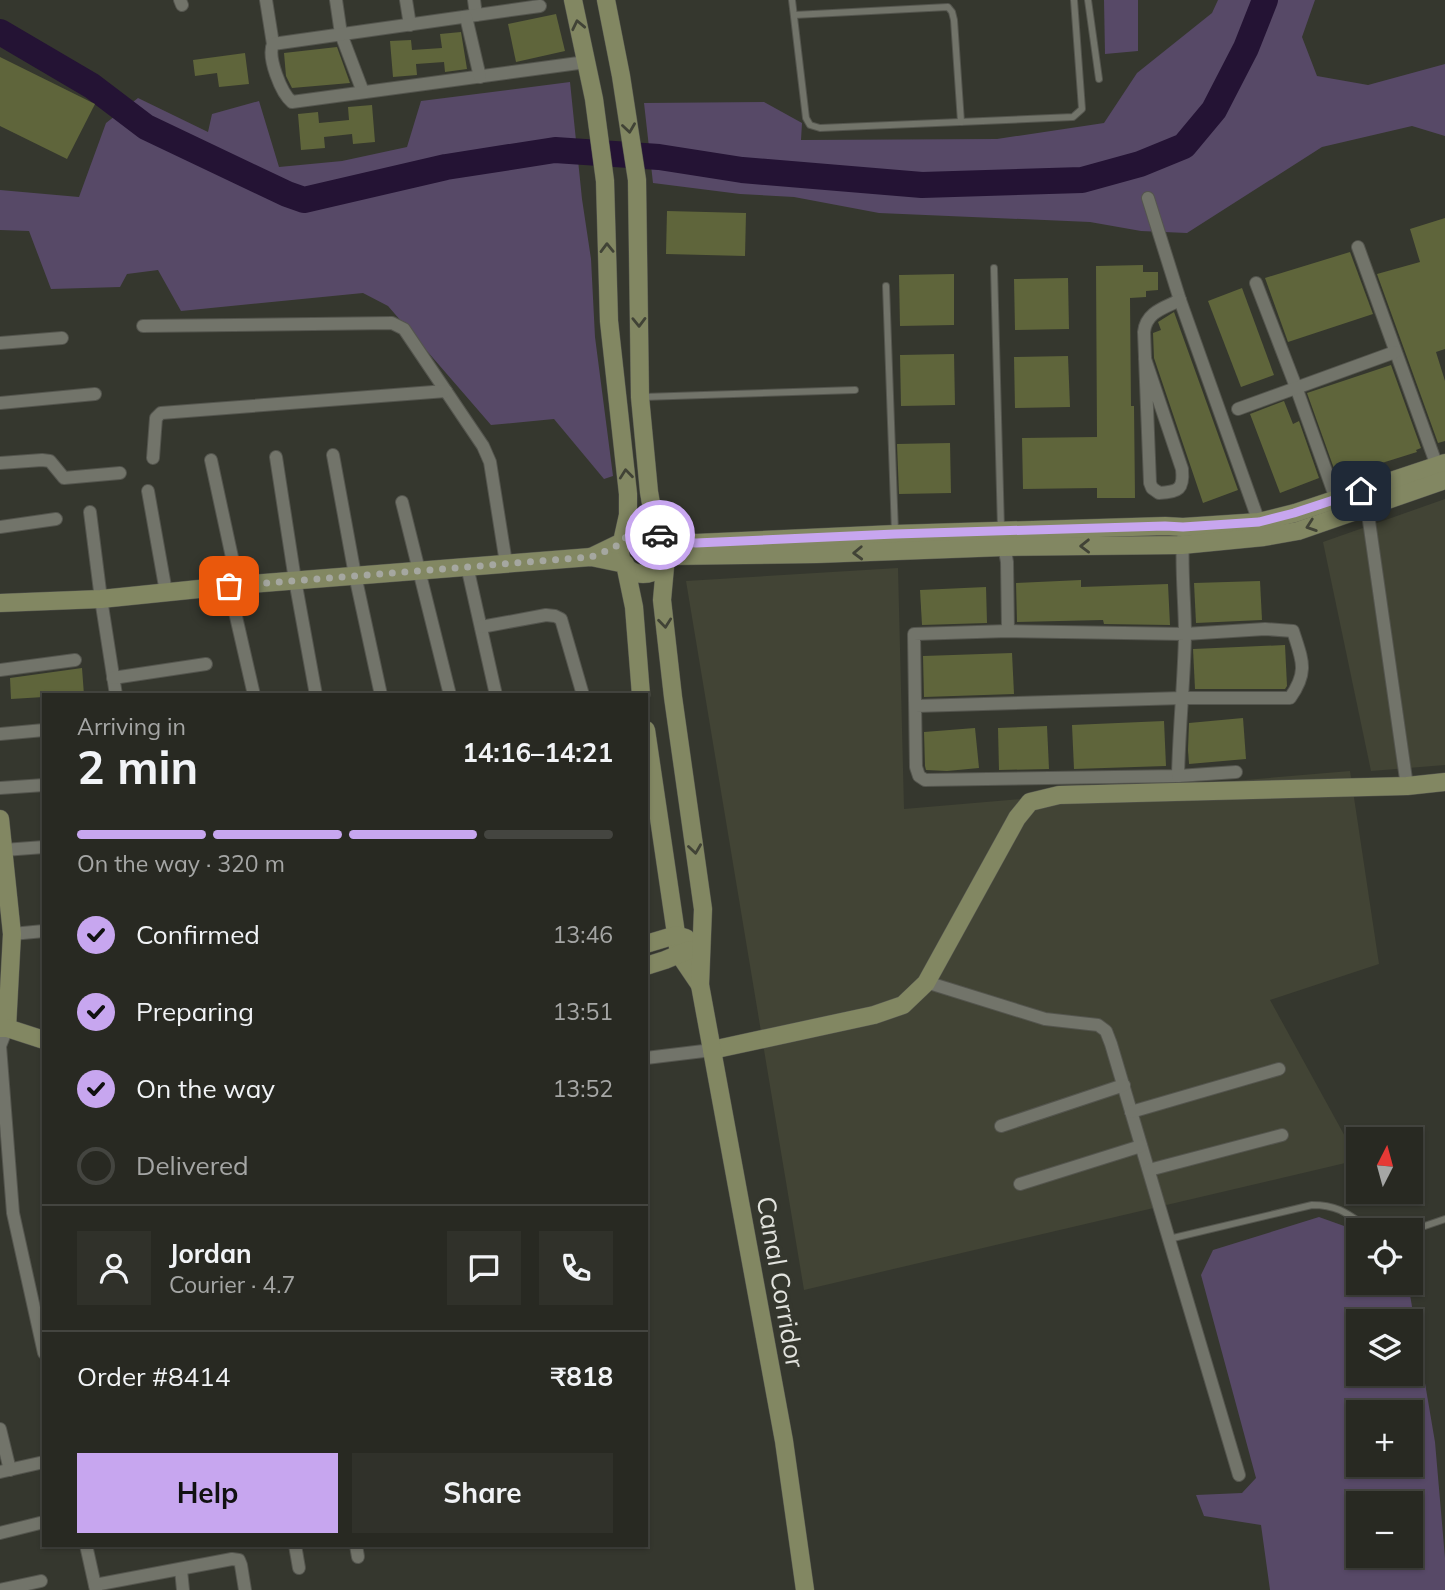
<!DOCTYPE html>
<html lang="en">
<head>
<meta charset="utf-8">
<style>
  :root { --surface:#282922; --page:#30312a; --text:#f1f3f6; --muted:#a5a6a5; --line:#444540; --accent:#c7a6ef }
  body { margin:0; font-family:Mulish,sans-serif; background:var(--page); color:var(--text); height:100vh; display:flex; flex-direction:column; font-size:26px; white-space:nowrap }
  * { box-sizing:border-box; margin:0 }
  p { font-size:23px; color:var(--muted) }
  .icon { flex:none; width:38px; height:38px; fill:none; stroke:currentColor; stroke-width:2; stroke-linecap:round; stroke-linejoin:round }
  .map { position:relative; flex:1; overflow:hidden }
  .side { position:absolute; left:42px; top:693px; width:606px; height:854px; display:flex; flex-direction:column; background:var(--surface); border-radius:0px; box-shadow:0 2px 5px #0004,0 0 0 2px var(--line) }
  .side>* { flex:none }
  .needle { width:46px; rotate:6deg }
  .tools { position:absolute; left:1346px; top:1127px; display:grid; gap:14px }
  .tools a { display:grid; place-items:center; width:77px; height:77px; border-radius:0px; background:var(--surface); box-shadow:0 2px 5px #0004,0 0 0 2px var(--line); font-size:35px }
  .pin { position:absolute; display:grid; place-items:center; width:60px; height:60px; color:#fff; margin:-30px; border-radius:14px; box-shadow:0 4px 10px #0006 }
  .courier { position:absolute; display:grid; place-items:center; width:70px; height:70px; margin:-35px; border:5px solid #c7a6ef; border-radius:50%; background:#fff; color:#222; box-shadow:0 2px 9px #0007 }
  .head em { font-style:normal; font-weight:700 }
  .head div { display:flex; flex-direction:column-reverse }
  .head { display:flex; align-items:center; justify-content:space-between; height:119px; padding:0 35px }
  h1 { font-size:46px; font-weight:700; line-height:52px }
  .bar { display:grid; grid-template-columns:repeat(4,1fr); gap:10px 7px; align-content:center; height:84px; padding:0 35px }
  .bar i { height:9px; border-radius:5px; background:var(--line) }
  .bar .active { background:var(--accent) }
  .bar p { grid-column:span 4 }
  .line { display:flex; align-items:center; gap:18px; padding:0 35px; border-top:2px solid var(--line) }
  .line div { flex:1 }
  .round { display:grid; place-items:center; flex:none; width:74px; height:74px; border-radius:0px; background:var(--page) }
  ol { padding:0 35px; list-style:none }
  li { display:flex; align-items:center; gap:21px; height:77px }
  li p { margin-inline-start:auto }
  li .icon { padding:7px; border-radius:50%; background:var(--accent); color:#111; stroke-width:4 }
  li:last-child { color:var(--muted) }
  li i { width:38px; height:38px; border:4px solid var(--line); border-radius:50% }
  .button { display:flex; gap:14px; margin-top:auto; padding:14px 35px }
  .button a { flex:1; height:80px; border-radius:0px; background:var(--accent); color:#111; font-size:28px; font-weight:700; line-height:80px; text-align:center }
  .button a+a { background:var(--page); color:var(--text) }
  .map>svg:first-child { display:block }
</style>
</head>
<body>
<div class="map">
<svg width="1445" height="1590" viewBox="0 0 1445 1590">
  <rect width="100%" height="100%" fill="#35372e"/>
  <!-- built -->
  <g fill="#424435">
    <polygon points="1445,499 1445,765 1371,771 1323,542"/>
    <polygon points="898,568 904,809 1350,771 1379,964 1270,1000 1358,1160 804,1290 686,581"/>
  </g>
  <!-- green -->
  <g fill="#574967" fill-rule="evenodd">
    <polygon points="1104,0 1138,0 1138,51 1105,54"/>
    <polygon points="1218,0 1315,0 1302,37 1317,76 1368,85 1445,64 1445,136 1412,126 1322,147 1187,233 1141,231 1090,222 879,213 794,197 740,194 653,183 644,103 764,102 802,123 801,140 997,139 1104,123 1137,73 1212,13"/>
    <polygon points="570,82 582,199 591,259 595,337 613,476 604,479 554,419 491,425 388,306 363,293 181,311 158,270 127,274 120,287 51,289 29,231 0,230 0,190 79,197 106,123 138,98 208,132 212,114 259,101 279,167 342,161 407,147 421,101"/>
    <path d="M1319,1217L1358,1231V1283H1408L1435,1442L1445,1558V1590H1270L1261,1525L1204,1516L1196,1495L1242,1493L1256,1478L1201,1275L1213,1250ZM1358,1321H1410V1374H1358ZM1358,1412H1410V1465H1358ZM1358,1503H1410V1556H1358Z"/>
  </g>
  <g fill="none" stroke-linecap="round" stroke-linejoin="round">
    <!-- river -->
    <polyline stroke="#241334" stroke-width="26" points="0,32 92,86 146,127 287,194 304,200 446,167 555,150 659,157 742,170 922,185 1082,180 1140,164 1184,146 1214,110 1246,48 1265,0"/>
  </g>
  <!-- building -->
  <g fill="#5f653b">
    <polygon points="556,14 565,51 516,62 508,24"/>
    <polygon points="461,32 467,69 445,72 444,62 416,64 417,75 393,77 390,41 411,40 412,50 442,48 440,34"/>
    <polygon points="337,47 350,83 292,88 286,76 284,53"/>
    <polygon points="245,53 249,84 219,87 217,73 195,76 193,60"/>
    <polygon points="0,57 95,104 67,159 0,126"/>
    <polygon points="372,105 375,142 353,144 352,134 324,137 325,148 301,150 298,114 318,112 319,123 349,120 348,107"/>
    <polygon points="667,211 746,213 745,256 666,254"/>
    <polygon points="1445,218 1445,349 1436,352 1445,381 1445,441 1438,443 1377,274 1420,262 1410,229"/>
    <polygon points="1350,252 1373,314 1288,342 1265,278"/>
    <polygon points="1143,265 1143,272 1158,272 1158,290 1146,291 1146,297 1130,298 1131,406 1134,406 1135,498 1097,498 1097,488 1023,489 1022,438 1097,437 1096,266"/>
    <polygon points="954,274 954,325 900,326 899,275"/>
    <polygon points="1068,278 1069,329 1015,330 1014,279"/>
    <polygon points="1242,288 1274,375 1241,387 1208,301"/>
    <polygon points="1174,312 1238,490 1203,503 1154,358 1153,333 1161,330 1158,322"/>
    <polygon points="954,354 955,405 901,406 900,355"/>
    <polygon points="1068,356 1070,407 1015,408 1014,357"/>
    <polygon points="1391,365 1421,448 1416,450 1417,452 1337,477 1307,393"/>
    <polygon points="1284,401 1293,424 1299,421 1319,478 1280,493 1250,414"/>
    <polygon points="950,443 951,493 899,494 897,444"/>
    <polygon points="1081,580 1081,587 1168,584 1170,625 1104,624 1103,620 1017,622 1016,583"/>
    <polygon points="1260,581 1262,620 1196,623 1194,583"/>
    <polygon points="986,587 987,623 922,625 920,590"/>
    <polygon points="1285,645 1287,686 1285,689 1195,689 1193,649"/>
    <polygon points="1012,653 1014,694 924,697 923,656"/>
    <polygon points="82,668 84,695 44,695 44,697 11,699 10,678"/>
    <polygon points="1243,718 1246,759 1189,764 1188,750 1189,723"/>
    <polygon points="1164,721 1166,766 1074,769 1072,725"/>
    <polygon points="1047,726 1049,769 999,770 998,728"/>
    <polygon points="975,728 979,768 947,771 926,770 925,766 924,732"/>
  </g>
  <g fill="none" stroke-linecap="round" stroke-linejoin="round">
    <!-- lane casing -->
    <g stroke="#54554e" stroke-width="8">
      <g id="lane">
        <polyline points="792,0 806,118 810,125 820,128 1073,117 1082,109 1074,0"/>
        <polyline points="1088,0 1099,79"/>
        <polyline points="794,15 948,7 952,12 954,20 961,122"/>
        <polyline points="994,268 1001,529"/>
        <polyline points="886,286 895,532"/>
        <polyline points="643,397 855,390"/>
        <polyline points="1410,1231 1445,1219"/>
        <path d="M1169,1239L1312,1205C1340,1205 1349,1215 1371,1230"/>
      </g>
    </g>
    <!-- street casing -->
    <g stroke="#54554e" stroke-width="14">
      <g id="street">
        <polyline points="180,0 182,5"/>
        <polyline points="266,0 273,44"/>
        <polyline points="336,0 341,34 363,92"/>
        <polyline points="406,0 410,25"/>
        <polyline points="474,0 476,15"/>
        <path d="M540,6L273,44C267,57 281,93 292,102L586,62"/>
        <polyline points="466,17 480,77"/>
        <polyline points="1148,198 1180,300 1259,522"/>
        <polyline points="1358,247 1437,466"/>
        <polyline points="1256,283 1296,387 1336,499"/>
        <polyline points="143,326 392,323 404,329 483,446 490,462 506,563"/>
        <polyline points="0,343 62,338"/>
        <path d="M1145,359L1182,469C1184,489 1179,492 1159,493L1152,488L1150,483L1144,332C1146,312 1164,308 1180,300"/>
        <polyline points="0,403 95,394"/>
        <polyline points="1238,409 1395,352"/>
        <polyline points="333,455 355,575 381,695"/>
        <polyline points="276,457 295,580 316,695"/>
        <polyline points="153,458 156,418 161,413 446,391"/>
        <polyline points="211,460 238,585"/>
        <polyline points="0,463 42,460 50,461 64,478 120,473"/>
        <polyline points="148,491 166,592"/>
        <polyline points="402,502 450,695"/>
        <polyline points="1367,507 1407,786"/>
        <polyline points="90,512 101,599 116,695"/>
        <polyline points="0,527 56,519"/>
        <polyline points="1003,540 1007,562 1008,631"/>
        <polyline points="467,566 496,695"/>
        <polyline points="229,586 254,695"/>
        <polyline points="481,627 546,615 555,616 561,619 583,695"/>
        <polyline points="0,670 75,660"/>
        <polyline points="113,678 206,664"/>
        <path d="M916,706L1182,698H1290C1309,671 1302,660 1293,631L1265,629L1185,634L1008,631L914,634L916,767L919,776L925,780L1178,776C1179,729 1184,682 1185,635C1185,603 1181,570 1183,538"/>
        <polyline points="0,734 44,730"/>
        <polyline points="1178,776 1236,772"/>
        <polyline points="0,788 44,785"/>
        <polyline points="4,850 44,847"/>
        <polyline points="12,934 44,931"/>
        <polyline points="926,982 1045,1019 1098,1025 1106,1031 1111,1044 1239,1475"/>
        <polyline points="7,1028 0,1046 13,1213 44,1353"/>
        <polyline points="646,1058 712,1050"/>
        <polyline points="1131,1112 1279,1069"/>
        <polyline points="1001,1126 1124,1085"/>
        <polyline points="1149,1170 1282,1135"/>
        <polyline points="1020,1184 1141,1146"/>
        <polyline points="0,1429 10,1470"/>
        <polyline points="0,1472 44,1462"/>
        <polyline points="0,1533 44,1522"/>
        <polyline points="86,1545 96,1590"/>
        <polyline points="295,1545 299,1568"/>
        <polyline points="356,1545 358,1557"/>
        <polyline points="181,1570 183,1590"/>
        <polyline points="95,1585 232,1559 239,1560 241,1565 245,1590"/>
        <polyline points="0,1590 41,1581"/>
      </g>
    </g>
    <!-- secondary casing -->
    <g stroke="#54554e" stroke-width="19">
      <g id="secondary">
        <polyline points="573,0 594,99 605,181 609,321 628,494 628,515 622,542 591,557"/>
        <polyline points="606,0 621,76 637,180 640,397 649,492 653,515 660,535 674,541 696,543 895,534 1165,526 1183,527 1259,522 1295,513 1445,463"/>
        <circle cx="643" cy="551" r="23"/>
        <polyline points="0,603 101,599 238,585 591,557 625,564 634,607 641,695"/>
        <polyline points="646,730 679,954 700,985"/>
        <polyline points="0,819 12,934 7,1028"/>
        <polyline points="646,944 676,935 686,938"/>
        <polyline points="646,966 665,960 689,950"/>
        <polyline points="0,1028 7,1028 44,1040"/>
        <polyline points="712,1050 874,1015 903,1005 926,983 1017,818 1030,802 1059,795 1407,786 1445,782"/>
        <polyline points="805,1590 784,1441 700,985 703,909 673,697 662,600 666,556 817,554 1004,547 1182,545 1264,537 1298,531 1445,480"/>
      </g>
    </g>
    <!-- lane -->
    <use href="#lane" stroke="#72746a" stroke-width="6"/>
    <!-- street -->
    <use href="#street" stroke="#72746a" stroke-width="12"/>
    <!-- secondary -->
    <use href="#secondary" stroke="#828762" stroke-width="18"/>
  </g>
  <!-- one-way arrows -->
  <defs><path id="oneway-chevron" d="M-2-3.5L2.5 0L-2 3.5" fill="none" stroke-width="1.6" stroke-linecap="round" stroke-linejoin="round" transform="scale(1.75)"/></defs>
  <g stroke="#414336">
    <use href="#oneway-chevron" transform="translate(578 25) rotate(-102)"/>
    <use href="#oneway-chevron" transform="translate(629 128) rotate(82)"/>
    <use href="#oneway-chevron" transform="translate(607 248) rotate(-91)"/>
    <use href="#oneway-chevron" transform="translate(639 322) rotate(89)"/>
    <use href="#oneway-chevron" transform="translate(626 474) rotate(-96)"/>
    <use href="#oneway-chevron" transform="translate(1311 526) rotate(161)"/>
    <use href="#oneway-chevron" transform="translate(1085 546) rotate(179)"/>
    <use href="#oneway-chevron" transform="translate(858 553) rotate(178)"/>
    <use href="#oneway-chevron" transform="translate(665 623) rotate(84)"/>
    <use href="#oneway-chevron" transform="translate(695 849) rotate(82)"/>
  </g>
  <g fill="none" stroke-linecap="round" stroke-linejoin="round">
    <!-- done -->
    <path stroke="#a5a7a0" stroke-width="7" stroke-dasharray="0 12.6" d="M229,586L591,557C600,553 614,549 622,542C625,540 626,536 629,533C639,525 651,528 660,535"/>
    <!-- route -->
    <polyline stroke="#c7a6ef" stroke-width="9" points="660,535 674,541 696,543 895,534 1165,526 1183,527 1259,522 1294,513 1361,491"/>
  </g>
  <g text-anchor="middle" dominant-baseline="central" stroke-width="7" stroke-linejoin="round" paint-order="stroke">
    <!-- street labels -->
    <g font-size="26" fill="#e2e3de" stroke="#35372e">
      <text transform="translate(781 1282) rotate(80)">Canal Corridor</text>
    </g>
  </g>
</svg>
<div class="tools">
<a><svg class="needle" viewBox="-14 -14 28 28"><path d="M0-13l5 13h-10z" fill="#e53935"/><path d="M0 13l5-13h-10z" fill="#a5a6a5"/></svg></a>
<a><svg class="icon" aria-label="locate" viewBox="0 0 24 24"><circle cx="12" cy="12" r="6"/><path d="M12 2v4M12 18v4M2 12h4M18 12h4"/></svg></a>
<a><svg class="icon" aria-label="layers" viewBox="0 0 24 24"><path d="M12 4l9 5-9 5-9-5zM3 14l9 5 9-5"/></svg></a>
<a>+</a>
<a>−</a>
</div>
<div class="pin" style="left:229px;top:586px;background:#ea580c"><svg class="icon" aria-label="bag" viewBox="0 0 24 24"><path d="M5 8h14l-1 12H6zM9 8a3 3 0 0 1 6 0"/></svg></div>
<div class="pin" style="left:1361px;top:491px;background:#1f2937"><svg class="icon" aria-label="home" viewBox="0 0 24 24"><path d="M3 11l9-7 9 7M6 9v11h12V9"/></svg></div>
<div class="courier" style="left:660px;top:535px"><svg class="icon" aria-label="car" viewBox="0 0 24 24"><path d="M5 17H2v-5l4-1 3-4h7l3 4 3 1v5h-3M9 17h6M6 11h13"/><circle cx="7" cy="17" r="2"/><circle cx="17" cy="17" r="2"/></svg></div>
<section class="side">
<div class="head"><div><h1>2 min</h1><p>Arriving in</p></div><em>14:16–14:21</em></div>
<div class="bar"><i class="active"></i><i class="active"></i><i class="active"></i><i></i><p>On the way · 320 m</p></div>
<ol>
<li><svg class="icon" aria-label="check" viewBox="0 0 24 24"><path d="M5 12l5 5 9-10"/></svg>Confirmed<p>13:46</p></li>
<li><svg class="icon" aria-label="check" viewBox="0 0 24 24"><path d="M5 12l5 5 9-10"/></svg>Preparing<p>13:51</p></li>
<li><svg class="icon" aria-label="check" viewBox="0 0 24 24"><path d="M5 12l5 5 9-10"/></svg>On the way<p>13:52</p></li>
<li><i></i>Delivered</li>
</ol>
<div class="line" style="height:126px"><a class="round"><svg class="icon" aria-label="person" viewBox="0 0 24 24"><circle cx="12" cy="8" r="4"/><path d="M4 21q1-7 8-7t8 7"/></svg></a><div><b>Jordan</b><p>Courier · 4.7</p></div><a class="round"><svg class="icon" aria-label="chat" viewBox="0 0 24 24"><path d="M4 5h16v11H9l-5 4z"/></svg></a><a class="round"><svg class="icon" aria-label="phone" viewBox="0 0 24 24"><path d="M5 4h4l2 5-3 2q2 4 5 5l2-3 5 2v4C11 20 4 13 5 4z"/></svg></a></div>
<div class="line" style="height:91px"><div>Order #8414</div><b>₹818</b></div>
<div class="button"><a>Help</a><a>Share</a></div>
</section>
</div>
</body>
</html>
